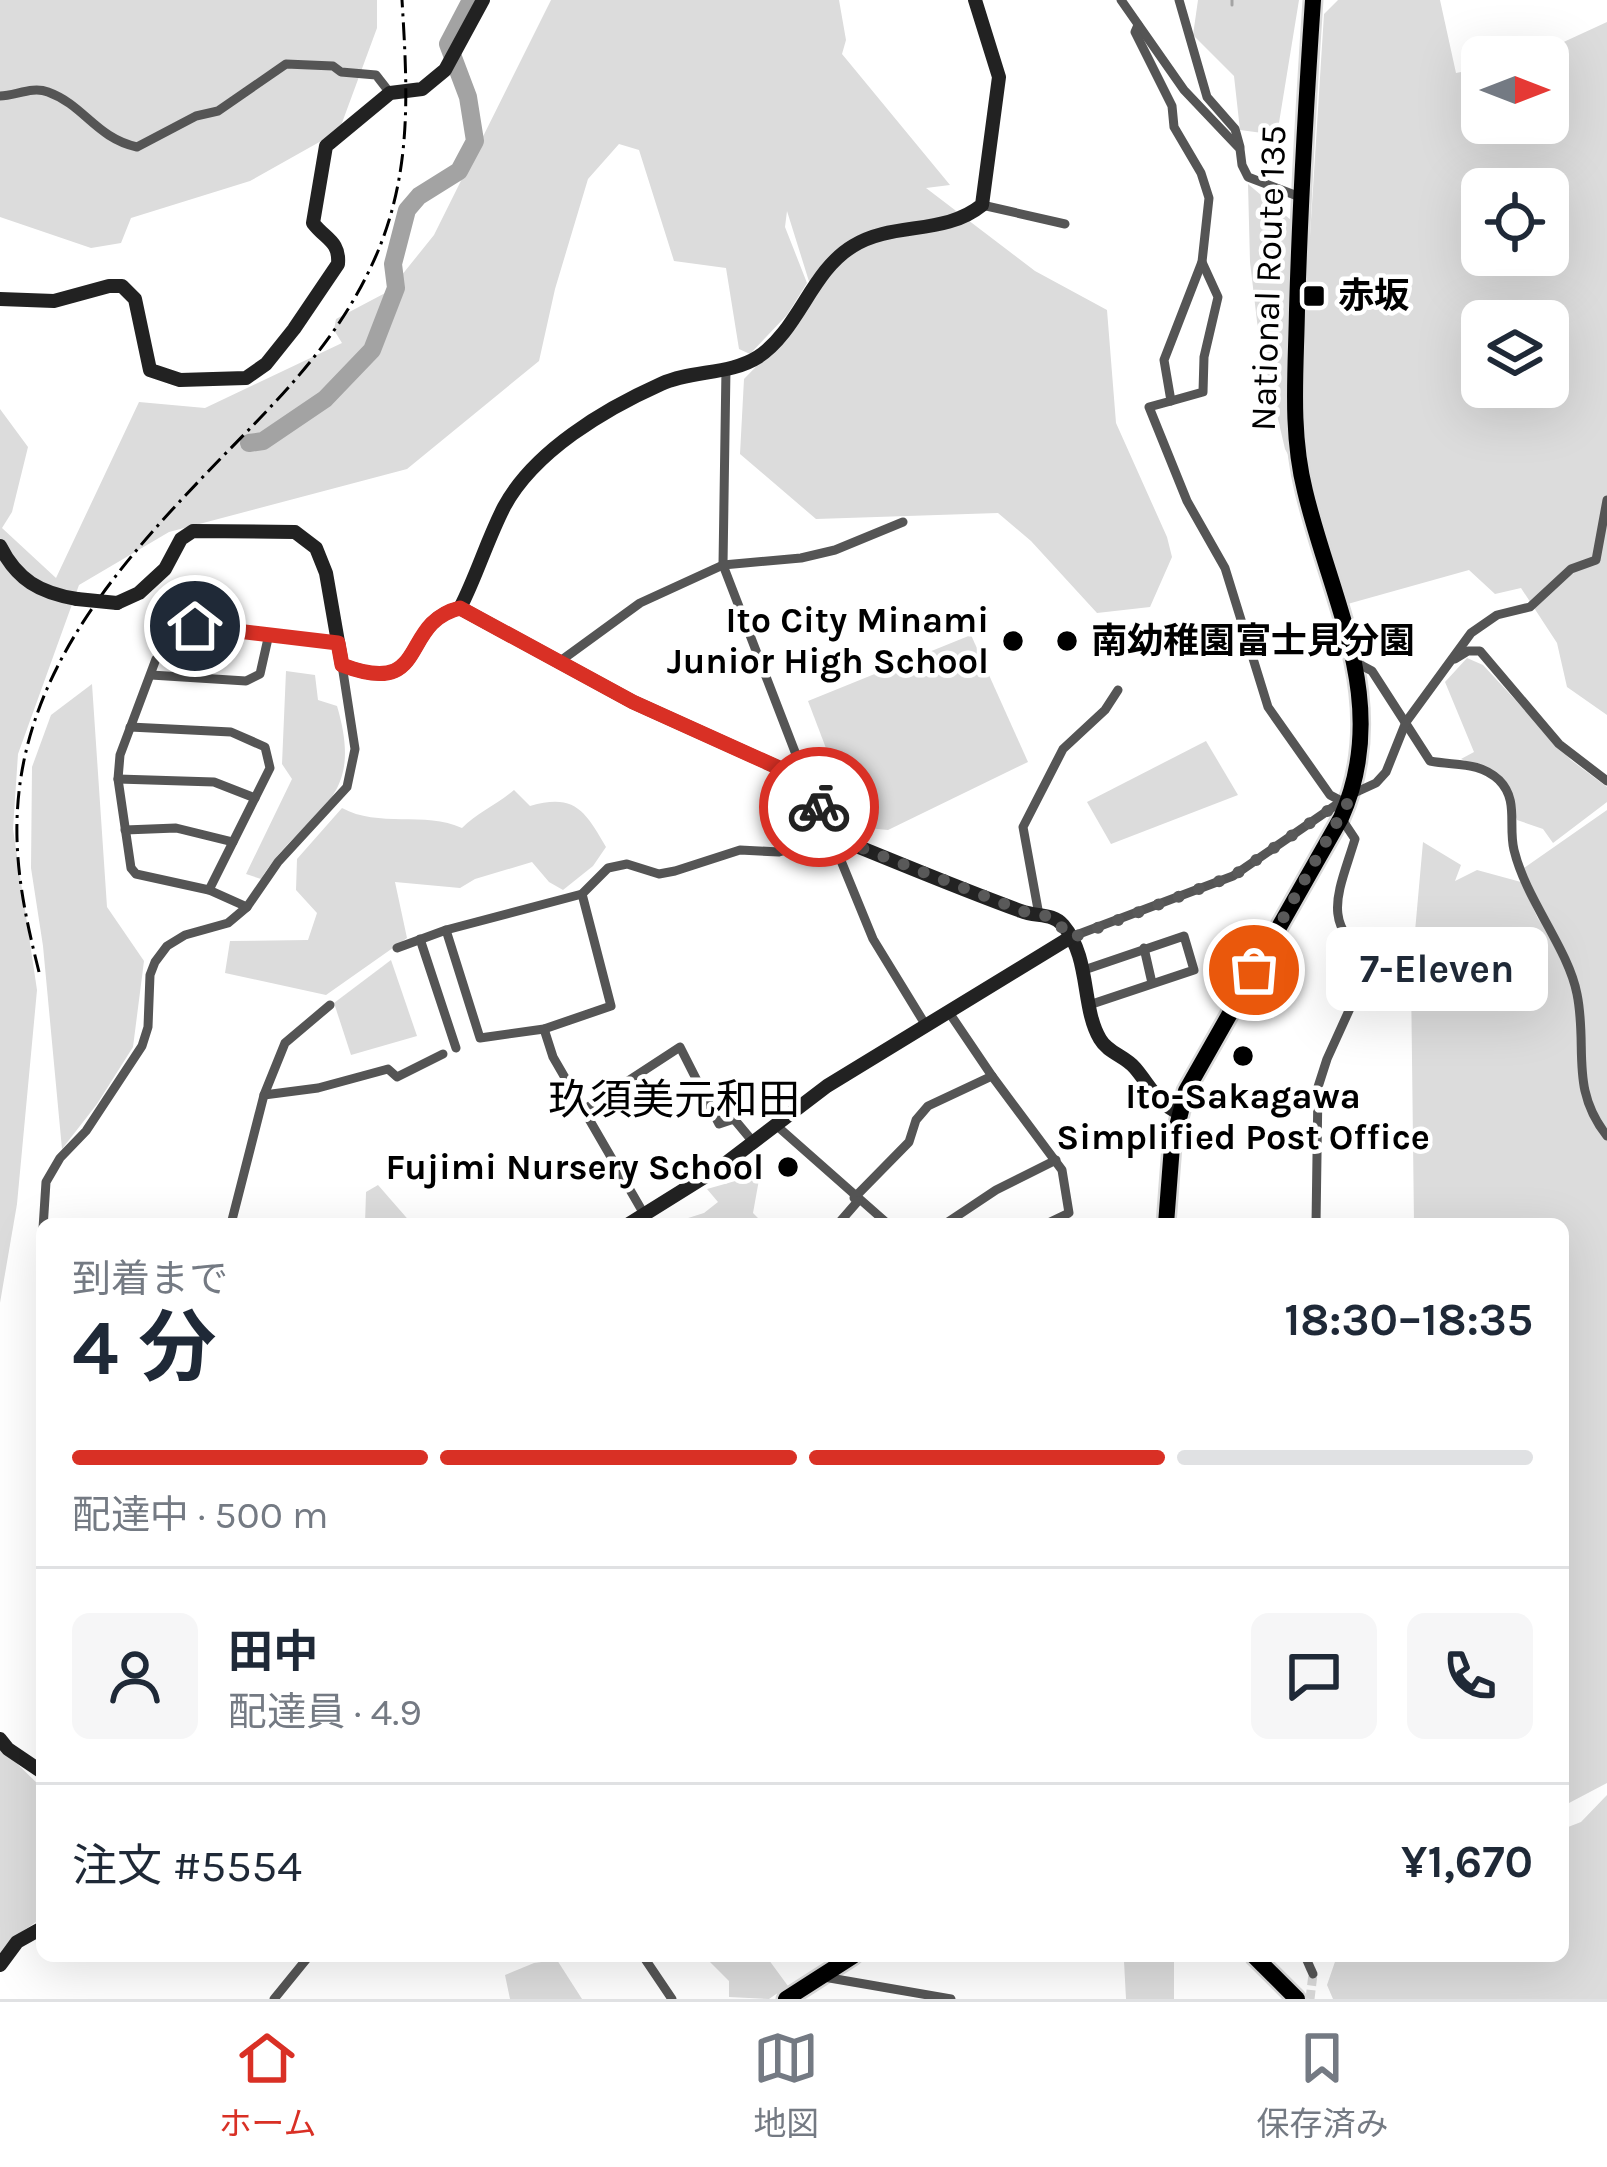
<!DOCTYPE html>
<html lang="ja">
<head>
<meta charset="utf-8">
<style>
  :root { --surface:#fff; --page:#f6f6f7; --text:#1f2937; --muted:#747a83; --line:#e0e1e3; --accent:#d93025 }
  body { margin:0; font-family:Karla,"Noto Sans JP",sans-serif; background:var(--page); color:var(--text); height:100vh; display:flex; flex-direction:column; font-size:45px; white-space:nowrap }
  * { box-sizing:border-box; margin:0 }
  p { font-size:39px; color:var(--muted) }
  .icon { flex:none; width:66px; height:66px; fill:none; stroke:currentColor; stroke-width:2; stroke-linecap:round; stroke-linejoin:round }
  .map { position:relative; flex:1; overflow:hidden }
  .panel { position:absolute; left:36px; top:1218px; width:1533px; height:744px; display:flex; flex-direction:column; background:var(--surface); border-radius:18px; box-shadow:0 12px 48px #0002 }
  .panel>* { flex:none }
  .needle { width:78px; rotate:90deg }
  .buttons { position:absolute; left:1461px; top:36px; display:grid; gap:24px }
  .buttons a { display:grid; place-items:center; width:108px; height:108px; border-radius:18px; background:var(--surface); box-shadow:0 12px 48px #0002; font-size:60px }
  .pin { position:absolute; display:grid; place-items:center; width:102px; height:102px; color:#fff; margin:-51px; border:6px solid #fff; border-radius:50%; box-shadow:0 3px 12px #0007 }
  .courier { position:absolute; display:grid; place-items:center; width:120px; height:120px; margin:-60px; border:9px solid #d93025; border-radius:50%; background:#fff; color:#222; box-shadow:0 3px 15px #0007 }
  .bubble { position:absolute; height:84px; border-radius:18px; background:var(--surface); box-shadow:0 12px 48px #0002; font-size:39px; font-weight:700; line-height:84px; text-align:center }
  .headline em { font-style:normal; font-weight:700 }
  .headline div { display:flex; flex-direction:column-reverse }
  .headline { display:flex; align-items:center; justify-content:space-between; height:204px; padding:0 36px }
  h1 { font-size:78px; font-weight:700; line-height:90px }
  .bar { display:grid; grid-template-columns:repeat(4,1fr); gap:18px 12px; align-content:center; height:144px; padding:0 36px }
  .bar i { height:15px; border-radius:9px; background:var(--line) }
  .bar .active { background:var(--accent) }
  .bar p { grid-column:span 4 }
  .line { display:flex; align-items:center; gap:30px; padding:0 36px; border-top:3px solid var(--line) }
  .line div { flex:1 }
  .round { display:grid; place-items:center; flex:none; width:126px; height:126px; border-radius:18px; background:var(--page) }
  .dock { display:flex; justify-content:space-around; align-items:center; height:168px; border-top:3px solid var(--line); background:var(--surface); font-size:33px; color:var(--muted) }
  .dock a { display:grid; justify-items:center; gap:6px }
  .dock .active { color:var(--accent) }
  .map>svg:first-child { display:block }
</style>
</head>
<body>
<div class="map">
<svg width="1607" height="1999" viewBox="0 0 1607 1999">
  <rect width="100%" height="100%" fill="#fff"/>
  <!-- green -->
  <g fill="#dcdcdc" fill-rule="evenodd">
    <polygon points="0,0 377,0 377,28 339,131 250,181 131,218 121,243 91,248 0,217"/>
    <polygon points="551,0 839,0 846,40 842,54 950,185 926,188 1035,271 1107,310 1116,423 1167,537 1172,557 1150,607 1097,613 1031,541 998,513 816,519 740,454 744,379 791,331 812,291 787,211 785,227 807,283 787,315 750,354 739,349 726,268 674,261 639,150 619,144 588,179 555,289 539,361 407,469 169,532 79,585 18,754 13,829 37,990 17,1204 0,1303 0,409 28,447 12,512 2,528 56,578 139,402 205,408 342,343 334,330 336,319 389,291 434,235"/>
    <polygon points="1198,0 1299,0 1277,135 1240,130 1234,76 1193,35"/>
    <path d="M1338,0H1440L1456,73L1482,68V123H1548V57H1531L1607,22V715L1567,687L1557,643L1521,588L1495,594L1469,570L1344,605L1318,511L1285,449L1259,338L1250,262L1248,184L1310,236L1324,14ZM1482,189H1548V255H1482ZM1482,321H1548V387H1482Z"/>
    <polygon points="971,635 1028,762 888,830 856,827 808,701"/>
    <path d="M1467,658L1483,665L1571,760L1607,787V802L1553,843L1543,829L1517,820C1508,792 1489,770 1461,759L1474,752L1445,682Z"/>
    <path d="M286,671L315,675L318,700L337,706C367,807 306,807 261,879L246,874L292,779L282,764Z"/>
    <polygon points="92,684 107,907 144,961 133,1047 97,1104 62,1149 43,946 31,868 32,767 51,715"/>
    <polygon points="1206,741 1238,795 1111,844 1087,802"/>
    <path d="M514,790L530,806C575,793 585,811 606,847L593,866L563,890L549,882L532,862L475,879L460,888L395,882L407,938L326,995L225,973L230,941L308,940L317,913L296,890L297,859L342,808C378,828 425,811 462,828C477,813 496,805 514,790Z"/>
    <polygon points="1607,810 1607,1783 1569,1803 1563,1797 1563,1224 1414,1224 1411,976 1423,842 1461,865 1455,881 1477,870 1521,882 1540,923 1521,870"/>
    <polygon points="391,960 417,1036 351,1055 334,1003"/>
    <polygon points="760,1174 753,1213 764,1224 669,1224 704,1213 718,1202 707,1189"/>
    <polygon points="378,1185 412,1224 365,1224 366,1192"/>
    <polygon points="0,1747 42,1788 42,1918 11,1939 0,1958"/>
    <polygon points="1607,1795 1607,1999 1333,1999 1327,1985 1337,1956 1563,1956 1563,1829 1581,1822"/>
    <polygon points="716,1956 766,1956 788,1986 769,1999 729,1997 729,1981 709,1961"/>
    <polygon points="1114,1956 1179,1956 1174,1961 1174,1999 1126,1999 1124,1961"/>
    <polygon points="557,1960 582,1999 510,1999 505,1975 534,1963"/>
  </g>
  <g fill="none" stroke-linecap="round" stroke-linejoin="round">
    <!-- stream -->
    <polyline stroke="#a3a3a3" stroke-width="3" points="1232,5 1232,0"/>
    <!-- river -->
    <polyline stroke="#a3a3a3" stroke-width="18" points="249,443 263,441 325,399 372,350 396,288 393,264 407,210 419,196 459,171 475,141 468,97 448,44 471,0"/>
    <!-- street-tunnel -->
    <polyline stroke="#d9d9d9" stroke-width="9" stroke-dasharray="9 4.5" stroke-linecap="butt" points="1310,1999 1313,1974"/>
    <!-- highway casing -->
    <g stroke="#dbdbdb" stroke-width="21">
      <g id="highway">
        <path d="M1166,1224L1172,1146L1186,1091L1341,818C1392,704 1331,601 1305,491C1290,431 1296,371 1297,310C1300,206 1306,103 1313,0"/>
        <polyline points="1254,1956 1297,1999"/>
        <polyline points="786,1999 853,1956"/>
      </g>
    </g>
    <!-- street -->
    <g stroke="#555" stroke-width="9">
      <polyline points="1121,0 1184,90 1240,149 1242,165 1248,177 1300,197"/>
      <polyline points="1179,0 1207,97 1235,129 1240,147"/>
      <polyline points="1138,25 1135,32 1172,106 1174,127 1201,173 1209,198 1202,262 1164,360 1171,401 1149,407 1187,501 1225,568 1268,707 1330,795 1347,804"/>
      <path d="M0,96C15,96 32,86 48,92C84,105 96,138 137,147L196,116L218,111L286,64L333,66L341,72L376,75L390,93"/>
      <polyline points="982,205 1065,224"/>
      <polyline points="726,368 723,565 807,783"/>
      <polyline points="1171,401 1203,392 1204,357 1218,297 1202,262"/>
      <polyline points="163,637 167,624 338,643"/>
      <polyline points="156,659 120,755 118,779 131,868 136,874 209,890 247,907"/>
      <polyline points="1455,659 1468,651 1480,651 1559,744 1607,781"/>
      <polyline points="559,662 640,603 723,565 801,558 835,550 903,522"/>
      <path d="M1357,663L1372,671L1430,761C1455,766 1479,761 1499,780C1519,800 1508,825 1514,850C1526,900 1568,948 1577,994C1588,1048 1569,1088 1607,1136"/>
      <polyline points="151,675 246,681 260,674 269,634"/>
      <polyline points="130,727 231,732 265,747 270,768 209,890"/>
      <polyline points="118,779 214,782 255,798"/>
      <polyline points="1352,794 1376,783 1386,772 1406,722 1471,633 1497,615 1530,607 1571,569 1596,560 1607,500"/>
      <polyline points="125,830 176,828 233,842"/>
      <polyline points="1039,915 1023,827 1063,749 1105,710 1118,690"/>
      <polyline points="446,930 480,1038 544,1029 611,1006 582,894"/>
      <polyline points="1071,937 1233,876 1336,805 1345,805"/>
      <polyline points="420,939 456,1048"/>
      <polyline points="397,948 446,930 582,894 608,868 627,864 659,874 675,871 740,850 779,852 819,840 828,829 873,939 925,1024"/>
      <polyline points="1144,948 1152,983"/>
      <polyline points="1084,970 1184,936 1194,970 1092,1004"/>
      <polyline points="544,1029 553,1057 644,1214"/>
      <polyline points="992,1076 1062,1170 1069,1213 1046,1224"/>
      <polyline points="264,1095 318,1088 388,1069 397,1077 443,1054"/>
      <polyline points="582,1111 680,1047 719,1124 734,1119 754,1143"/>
      <polyline points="777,1126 888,1224"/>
      <polyline points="854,1198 909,1142 916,1120 928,1106 992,1076 948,1011"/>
      <polyline points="231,1224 264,1095 285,1043 330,1005"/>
      <polyline points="838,1224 858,1201"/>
      <polyline points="945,1224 996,1190 1056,1160"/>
      <path d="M1316,1224L1318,1087L1327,1059L1371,962C1320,922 1338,895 1355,839L1341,818"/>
      <polyline points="42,1244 46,1182 60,1158 86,1131 142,1046 148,1027 150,975 155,962 167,946 185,935 228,923 247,907 278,862 347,787 355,749 342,665"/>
      <polyline points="643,1956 672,1999"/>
      <polyline points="1305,1956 1313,1974"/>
      <polyline points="824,1977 951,1999"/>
      <polyline points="274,1999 309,1956"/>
    </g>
    <!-- secondary -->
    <g stroke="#222" stroke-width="14">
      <path d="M0,299L54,301L109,286H122L135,299L150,370L180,380L246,378L266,364L294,329L338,264C340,241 325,239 313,223L326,146L390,93L422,89L445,70L483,0"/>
      <path d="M0,546C17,580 40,593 77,599"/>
      <path d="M117,603L139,593L165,569L181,539L193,531L295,532L316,548L326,573L342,665C431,699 398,623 460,608L633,702L797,776L807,783L828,829L849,843C906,866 963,890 1021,911C1036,917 1053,913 1063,925C1091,958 1081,1007 1100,1039C1108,1053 1125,1056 1135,1068C1151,1087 1156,1102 1179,1113"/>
      <path d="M460,608C477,575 487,540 504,507C534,451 605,409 661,384C691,370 730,375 758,357C799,330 811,271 853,246C893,221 944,236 982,205L999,77L975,0"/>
      <polyline points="629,1224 722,1166 827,1086 1071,937"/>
      <polyline points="0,1739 8,1749 42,1772"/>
      <polyline points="0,1965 17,1942 42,1928"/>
    </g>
    <!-- highway -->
    <use href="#highway" stroke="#000" stroke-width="16"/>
    <!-- rail -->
    <path stroke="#000" stroke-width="3" stroke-dasharray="18 6 3 6" stroke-linecap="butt" d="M39,972C28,928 18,884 17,838C13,677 122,560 227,452C281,397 333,344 367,275C413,184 408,98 402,0"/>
    <!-- secondary-bridge -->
    <polyline stroke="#222" stroke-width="14" points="77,599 117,603"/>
  </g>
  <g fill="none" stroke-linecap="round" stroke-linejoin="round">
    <!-- done -->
    <polyline stroke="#595959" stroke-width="12" stroke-dasharray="0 21.6" points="819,807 828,830 849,843 1033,915 1052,916 1071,938 1233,876 1336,805 1347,804 1254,970"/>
    <!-- route -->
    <path stroke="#d93025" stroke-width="15" d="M195,626L338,643L342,665C431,699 398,623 460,608L633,702L797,776L807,783L819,807"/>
  </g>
  <!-- markers -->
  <g fill="#000" stroke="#fff" stroke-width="4.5">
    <rect x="1302" y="284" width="24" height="24" rx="6"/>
    <circle cx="1013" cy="641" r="12"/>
    <circle cx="1067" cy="641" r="12"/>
    <circle cx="1243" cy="1056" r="12"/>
    <circle cx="788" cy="1167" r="12"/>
  </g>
  <g text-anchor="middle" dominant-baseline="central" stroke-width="9" stroke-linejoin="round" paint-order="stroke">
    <!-- street labels -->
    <g font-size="36" fill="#000" stroke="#fff">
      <text transform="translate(1268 278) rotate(-88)">National Route 135</text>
    </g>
    <!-- poi labels -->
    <g font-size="36" font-weight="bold" fill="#000" stroke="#fff" text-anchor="start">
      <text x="1338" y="296">赤坂</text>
      <text x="989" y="620" text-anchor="end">Ito City Minami<tspan x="989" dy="41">Junior High School</tspan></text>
      <text x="1091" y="641">南幼稚園富士見分園</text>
      <text x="1243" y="1096" text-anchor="middle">Ito-Sakagawa<tspan x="1243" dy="41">Simplified Post Office</tspan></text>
      <text x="764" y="1167" text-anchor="end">Fujimi Nursery School</text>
    </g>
    <!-- quarter labels -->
    <g font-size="42" fill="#000" stroke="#fff">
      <text x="674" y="1100">玖須美元和田</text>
    </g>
  </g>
</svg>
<div class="buttons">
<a><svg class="needle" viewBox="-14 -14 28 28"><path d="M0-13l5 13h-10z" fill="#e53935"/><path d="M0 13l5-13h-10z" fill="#747a83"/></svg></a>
<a><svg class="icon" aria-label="locate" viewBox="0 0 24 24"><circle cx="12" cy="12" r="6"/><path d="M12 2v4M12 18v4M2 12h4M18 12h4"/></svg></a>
<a><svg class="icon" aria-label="layers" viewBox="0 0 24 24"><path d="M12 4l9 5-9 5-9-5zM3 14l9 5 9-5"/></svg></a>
</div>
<div class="pin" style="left:1254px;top:970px;background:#ea580c"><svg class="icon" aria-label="bag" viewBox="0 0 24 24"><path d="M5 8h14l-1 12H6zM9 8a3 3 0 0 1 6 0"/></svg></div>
<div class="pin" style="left:195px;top:626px;background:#1f2937"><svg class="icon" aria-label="home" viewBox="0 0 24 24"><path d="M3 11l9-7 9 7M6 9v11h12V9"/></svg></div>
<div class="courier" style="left:819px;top:807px"><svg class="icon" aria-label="bike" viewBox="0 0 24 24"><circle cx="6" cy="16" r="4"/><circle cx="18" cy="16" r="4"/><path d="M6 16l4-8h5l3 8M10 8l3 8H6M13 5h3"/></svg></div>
<div class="bubble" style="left:1326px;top:927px;width:222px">7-Eleven</div>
<section class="panel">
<div class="headline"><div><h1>4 分</h1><p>到着まで</p></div><em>18:30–18:35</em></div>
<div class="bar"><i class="active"></i><i class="active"></i><i class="active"></i><i></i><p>配達中 · 500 m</p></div>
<div class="line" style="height:216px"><a class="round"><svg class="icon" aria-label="person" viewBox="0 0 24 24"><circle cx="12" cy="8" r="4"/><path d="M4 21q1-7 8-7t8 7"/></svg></a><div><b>田中</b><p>配達員 · 4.9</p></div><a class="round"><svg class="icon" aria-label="chat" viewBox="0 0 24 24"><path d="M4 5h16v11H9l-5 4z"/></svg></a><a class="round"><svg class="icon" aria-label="phone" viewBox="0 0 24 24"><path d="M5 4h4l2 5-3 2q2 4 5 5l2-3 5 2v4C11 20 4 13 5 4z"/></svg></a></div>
<div class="line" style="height:156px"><div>注文 #5554</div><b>¥1,670</b></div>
</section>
</div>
<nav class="dock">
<a class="active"><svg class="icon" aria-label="home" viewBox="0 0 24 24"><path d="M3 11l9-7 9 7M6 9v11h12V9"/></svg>ホーム</a>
<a><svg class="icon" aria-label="map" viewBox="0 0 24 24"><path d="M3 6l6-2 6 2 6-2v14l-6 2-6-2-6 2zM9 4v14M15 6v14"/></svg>地図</a>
<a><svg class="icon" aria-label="saved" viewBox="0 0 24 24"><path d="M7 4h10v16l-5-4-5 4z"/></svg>保存済み</a>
</nav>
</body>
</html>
